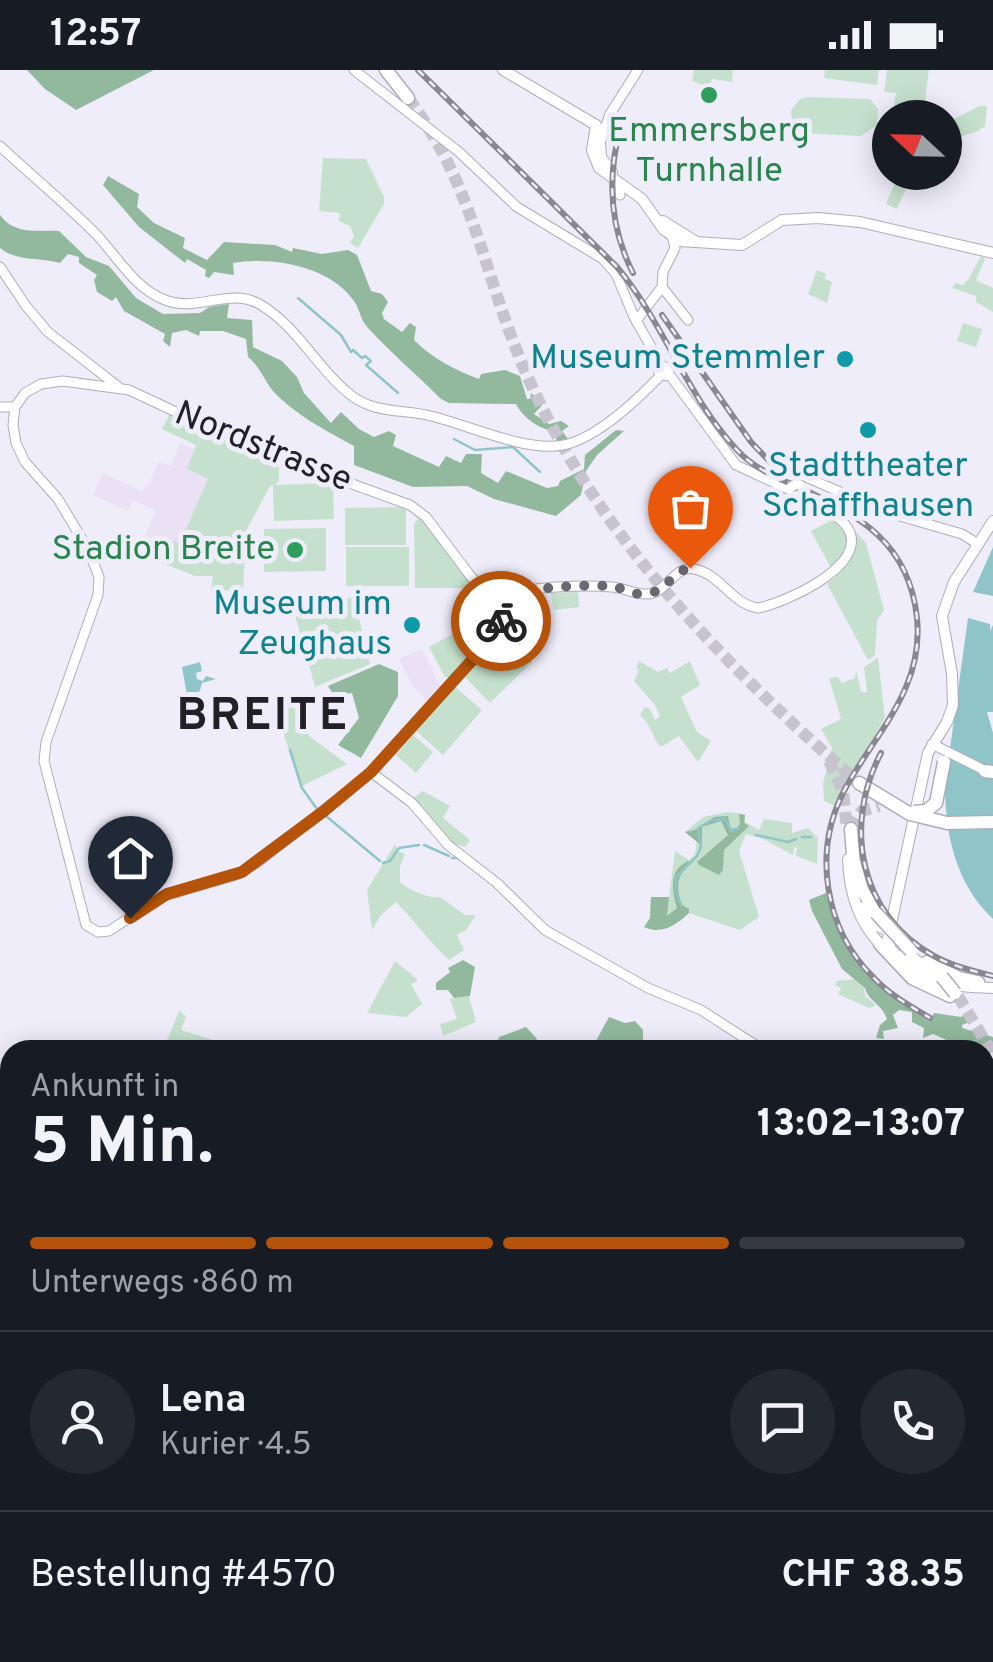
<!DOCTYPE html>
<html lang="de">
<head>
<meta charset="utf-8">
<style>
  :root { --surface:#171b24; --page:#242831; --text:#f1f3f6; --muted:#9ea1a6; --line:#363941; --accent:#b45309 }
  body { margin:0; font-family:Overpass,sans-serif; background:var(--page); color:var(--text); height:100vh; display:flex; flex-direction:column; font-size:38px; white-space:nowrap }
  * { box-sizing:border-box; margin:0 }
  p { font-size:32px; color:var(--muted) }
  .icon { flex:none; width:55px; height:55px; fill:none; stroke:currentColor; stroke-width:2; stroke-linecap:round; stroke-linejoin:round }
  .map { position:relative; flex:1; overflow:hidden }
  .side { position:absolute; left:0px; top:970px; width:995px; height:622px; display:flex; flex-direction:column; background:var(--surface); border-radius:30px 30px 0 0; box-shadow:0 5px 25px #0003 }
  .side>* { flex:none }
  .needle { width:65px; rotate:292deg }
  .controls { position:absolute; left:872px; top:30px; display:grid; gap:20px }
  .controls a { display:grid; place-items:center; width:90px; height:90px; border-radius:50%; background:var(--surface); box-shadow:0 5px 25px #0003; font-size:50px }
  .pin { position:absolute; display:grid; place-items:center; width:85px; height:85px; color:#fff; margin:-102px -42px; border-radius:50% 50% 50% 0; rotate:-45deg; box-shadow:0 0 10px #0007 }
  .pin .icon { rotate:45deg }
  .courier { position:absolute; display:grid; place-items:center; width:100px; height:100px; margin:-50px; border:8px solid #b45309; border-radius:50%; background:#fff; color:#222; box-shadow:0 2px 12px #0007 }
  .overview em { font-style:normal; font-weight:800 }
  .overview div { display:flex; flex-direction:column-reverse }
  .overview { display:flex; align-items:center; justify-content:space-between; height:170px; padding:0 30px }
  h1 { font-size:65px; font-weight:800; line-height:75px }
  .bar { display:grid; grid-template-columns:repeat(4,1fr); gap:15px 10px; align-content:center; height:120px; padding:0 30px }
  .bar i { height:12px; border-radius:8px; background:var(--line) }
  .bar .on { background:var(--accent) }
  .bar p { grid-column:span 4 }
  .line { display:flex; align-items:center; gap:25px; padding:0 30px; border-top:2px solid var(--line) }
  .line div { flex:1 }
  .round { display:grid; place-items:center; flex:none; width:105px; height:105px; border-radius:52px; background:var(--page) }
  .status { display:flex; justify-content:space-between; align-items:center; height:70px; padding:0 50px; background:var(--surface); direction:ltr }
  .status svg { height:28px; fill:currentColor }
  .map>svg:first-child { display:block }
</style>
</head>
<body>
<div class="status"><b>12:57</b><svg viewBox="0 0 49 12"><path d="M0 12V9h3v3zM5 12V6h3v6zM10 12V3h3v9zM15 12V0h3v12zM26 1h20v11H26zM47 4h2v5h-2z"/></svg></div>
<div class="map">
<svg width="993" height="1592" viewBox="0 0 993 1592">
  <rect width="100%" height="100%" fill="#f0edfb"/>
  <!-- medical -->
  <g fill="#ebe1f5">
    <polygon points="180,373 201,381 221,405 188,484 161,490 134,479 138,468 143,469 156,441 133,430 128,441 93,425 103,403 142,421 145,416 148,416 159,391 171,396"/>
    <polygon points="422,579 441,617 428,631 414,618 399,589"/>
  </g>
  <!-- green -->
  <g fill="#c5e1cd">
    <polygon points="694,0 733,0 732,12 712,9 709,17 692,11"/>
    <polygon points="825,0 879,0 877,15 824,8"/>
    <polygon points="887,0 929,0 923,47 904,39 903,43 895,47 900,38 894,35 896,23 884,22"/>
    <polygon points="807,27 870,29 878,39 877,55 861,66 801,63 792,54 791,40 800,29"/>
    <polygon points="979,36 987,36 985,56 978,61 945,72 945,54"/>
    <polygon points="323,88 366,89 384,127 384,134 358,178 350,173 354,166 350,156 339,151 340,143 319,141"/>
    <polygon points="896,103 909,103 906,107 910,110 897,139 886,134 897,108"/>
    <polygon points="981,186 985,189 976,210 993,218 993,242 976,232 976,226 952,218 956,213 962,215 968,210"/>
    <polygon points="817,200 826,204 825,209 832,212 827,233 808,224"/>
    <polygon points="963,253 982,259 976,277 957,271"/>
    <polygon points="170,343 279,392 279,411 275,415 333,413 334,449 274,451 273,416 270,416 246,461 243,520 211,521 213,506 195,506 153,489 157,466 180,473 208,409 187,399 196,375 162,359"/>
    <polygon points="406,437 406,475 345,475 345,438"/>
    <polygon points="420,446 476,516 475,518 415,518 414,454"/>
    <path d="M834,449C856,466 846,482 832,500L811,461Z"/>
    <polygon points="326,458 326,501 264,502 264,459"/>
    <path d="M856,462L866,473L884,540L877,550L875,585L868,590L827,514C846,500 851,487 853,464Z"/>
    <rect x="346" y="477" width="63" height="39"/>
    <polygon points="578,522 579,537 554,540 550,523"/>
    <polygon points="354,528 370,594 315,617 291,530"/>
    <polygon points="493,541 498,545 493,559 450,607 445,607 429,577"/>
    <polygon points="505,564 532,592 490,633 463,605"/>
    <polygon points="878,588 885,647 835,736 824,731 823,713 832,678 821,659 841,649 829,608 838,607 842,613 855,608 856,600 861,621 867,623 864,597"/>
    <path d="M639,591L658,602L667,598L670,603L690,591L700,615L681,627L697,662L711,671L698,692L679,666L661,677C651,667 652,655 640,645L645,637L650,639L655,650L660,646L655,635L634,611L639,600L636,598Z"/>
    <polygon points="454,616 482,640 443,685 415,660"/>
    <polygon points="293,634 299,636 309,666 347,694 300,717 277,641"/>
    <polygon points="413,665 433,682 416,703 396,685"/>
    <polygon points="423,721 450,736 443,748 470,770 465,777 448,772 412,729"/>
    <path d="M727,742L745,744V752L759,760L764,749L792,753V763L808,758L818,768L817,794L796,786L797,778L794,777L793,785L761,768L746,764L739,781L759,847L740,860L689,843C676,855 662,865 644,857L650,848L651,827H669L675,781L689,790L695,784L697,769L685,762L703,747Z"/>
    <path d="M395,774L398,781L405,784L400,796V812C409,820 429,829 440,827L465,845H476L466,860L457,865L464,880L449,890C429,872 415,851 396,832L381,845L372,860L367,820Z"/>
    <polygon points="395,891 417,909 417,912 411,914 422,934 406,947 367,943"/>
    <polygon points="855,909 864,918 865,926 876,935 869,938 838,924 841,918 835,915 837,911"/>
    <polygon points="469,926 476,952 443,966 440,954 457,949 450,929"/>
    <polygon points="179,941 186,946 181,960 245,980 202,980 187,976 183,980 166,973"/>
    <polygon points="985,1268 993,1269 993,1320 985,1324"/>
  </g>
  <!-- forest -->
  <g fill="#92b99e">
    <polygon points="27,0 154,0 76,40 45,19"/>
    <path d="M108,106L139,124L137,137L154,153L185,168L183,178L207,190L224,172L275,175L292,182L293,178L322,184L348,180L357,185L371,221L382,224L388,232L382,243L384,249L402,262L410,253L416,257L414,270C432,288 455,300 479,309L481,304L505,300L520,306L527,329H530L531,323L544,333L534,344L549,354L561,351L569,356L562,361L568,369L556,371L557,361C541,361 523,348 516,334L449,333L441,329C417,305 391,283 368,258C360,250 360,239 354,231C330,196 272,186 233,193L234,205L214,202L209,208L205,206L206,200L187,189L185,193L139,157L103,115Z"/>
    <path d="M0,145C15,165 36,160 59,161L86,187L109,196L136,228L163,244L200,243L209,237L229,234L227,248L252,250L253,277L282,291L297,307L304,323L331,353L341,342L359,359L374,367L389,361L396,365L393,376L439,397L446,386L461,393L466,384H482L481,403L498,413L506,401L547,418L558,416L560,411L584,399L585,385L616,360L624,361L597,385L586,401L581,425L556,446L494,429L467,416L413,417L354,395V376C325,360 295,345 272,320C263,308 260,297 248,287L246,269L223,261H200L199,266L186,260L172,263L170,277L163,271L165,264L124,241L116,227L112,231L97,222L94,210L97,205L79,193V187L68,184L60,193C39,187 18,192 0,178Z"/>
    <polygon points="379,594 398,602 398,626 361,688 338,675 359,648 352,623 334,626 328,616"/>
    <polygon points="739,744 745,745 744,753 749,756 724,780 723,800 719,805 699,795 697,792 728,765 721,751 702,757 702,776 685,762 695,760 714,747 728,746 730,757 735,760 740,754"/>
    <path d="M688,791L690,793C676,807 676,817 682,835L689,839V843C676,855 662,865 644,857L650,848L651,827H669L667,846L677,838C672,819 668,801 688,791Z"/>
    <path d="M826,823C845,888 873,916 929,951L934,943L961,947L972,941L976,949L962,955V958L993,967V977L988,975L983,980H969L933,964L923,968L924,958L912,952V942L899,940L893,945L898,958L883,961L884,969L876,968L880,955L887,949C883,935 868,931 865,918L842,899L812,841L809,830Z"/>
    <polygon points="463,890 475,897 470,926 454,928 448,920 436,920 436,913 450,902 448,898"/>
    <polygon points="609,947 625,953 635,951 643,960 643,980 591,980"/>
    <polygon points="526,957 537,969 531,980 495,980 499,967"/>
    <polygon points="10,1032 10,1122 0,1132 0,1051"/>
    <polygon points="0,1140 10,1152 10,1267 0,1247"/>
    <polygon points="10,1365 10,1582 371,1583 365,1592 0,1592 0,1371"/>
    <polygon points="985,1435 993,1437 993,1592 577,1592 583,1582 985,1582"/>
  </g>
  <!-- water -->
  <g fill="#8fc5c9">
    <polygon points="993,477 993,526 973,522"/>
    <path d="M968,548L990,554V561L993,555V642H987L993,663V849C956,814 945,765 945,715Z"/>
    <polygon points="200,592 202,601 196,603 197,609 203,611 206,606 216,609 202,613 200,621 187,625 182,597"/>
  </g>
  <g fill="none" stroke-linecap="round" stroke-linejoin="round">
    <!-- stream -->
    <g stroke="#8fc5c9" stroke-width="2.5">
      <polyline points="298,228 341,265 351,282 353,280 362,288 365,286 371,291 366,295 398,323"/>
      <polyline points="454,369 475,380 513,377 540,402"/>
      <polyline points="290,680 302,718 317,739"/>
      <polyline points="326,746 380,791"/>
      <polyline points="756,765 788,772 796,769"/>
      <polyline points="802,767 811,767"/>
      <polyline points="424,775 449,786"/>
      <polyline points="452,788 457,788"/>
      <polyline points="383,793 390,791 399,778 419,775"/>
      <polyline points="681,835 675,819 676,807 697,786 701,777 698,758 712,750 725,749 731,761 739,758"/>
    </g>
    <!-- highway-tunnel -->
    <g stroke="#c7c4d0" stroke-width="12" stroke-dasharray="12 6" stroke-linecap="butt">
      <path d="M408,28C477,119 484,212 530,312C602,471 729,600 859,713"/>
      <polyline points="829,691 843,721 847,760"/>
      <polyline points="851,759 862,741 879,736"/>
      <polyline points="958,926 993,984"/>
      <polyline points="985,1264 993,1250"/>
    </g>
    <!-- secondary casing -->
    <g stroke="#afacb9" stroke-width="11">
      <g id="secondary">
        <polyline points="354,0 459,82 517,137 603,189 616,204 634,247 662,296 669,298 667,306 659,303 662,296"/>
        <polyline points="601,70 610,44 638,0"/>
        <path d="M0,76C31,105 65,133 95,163C117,186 134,218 165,230C198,243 230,216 261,235C298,257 318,300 352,326C376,344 404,339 431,346C468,355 519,379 556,376C592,374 637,330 661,305"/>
        <polyline points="620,115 620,125"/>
        <polyline points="0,197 26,236 48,262 120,318"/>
        <polyline points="662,217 688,250"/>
        <polyline points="636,251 662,217 663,202 675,178 672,166"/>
        <polyline points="0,337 15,337"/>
        <polyline points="799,408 799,404 886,442 962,464 978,474"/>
        <circle cx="506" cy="530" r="8"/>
        <path d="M512,524C535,516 586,515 612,517C625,518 635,525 649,524C668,521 675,495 694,499C721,504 731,534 758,538C784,533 872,495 847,457C837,442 814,438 802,425L794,427L790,420L736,395L669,304"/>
        <polyline points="498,529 472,508 426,447 410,435 253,378 129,320 63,311 41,314 25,323 15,337 13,355 16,373 25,392 58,429 89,481 99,507 98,525 46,672 44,691 86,855 98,862 109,861 161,827 236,805 258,792 368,705 493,567 506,548 509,536"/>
        <polyline points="932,674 986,701"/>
        <polyline points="371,702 412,733 448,775 497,813 545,860 648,918 701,940 763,980"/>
        <polyline points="985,1114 993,1120"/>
      </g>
    </g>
    <!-- primary casing -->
    <g stroke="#afacb9" stroke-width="12">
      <g id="primary">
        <polyline points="503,0 596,55"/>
        <polyline points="596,55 592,80 599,98 642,129 664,160 680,171 742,175 782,150 818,148 860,152 993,183"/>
        <polyline points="599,58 601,87 612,102"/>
        <polyline points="663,151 695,171"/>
        <path d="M993,451L954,512L942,546L952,604L953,635L947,652L928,683L888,868C889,882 897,886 907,893C939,918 954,916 993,918"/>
        <path d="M848,789C849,820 858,851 880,874"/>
        <polyline points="864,837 874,855 890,861"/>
        <polyline points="905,883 942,907"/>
        <polyline points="985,1402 993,1404"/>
        <polyline points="479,1592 484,1582"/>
        <polyline points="521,1592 527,1582"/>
      </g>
    </g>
    <!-- highway casing -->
    <g stroke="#afacb9" stroke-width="15">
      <g id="highway">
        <polyline points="386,0 408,28"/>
        <polyline points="985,701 993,702"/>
        <polyline points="859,713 910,744"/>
        <polyline points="851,759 854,798"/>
        <polyline points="854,792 862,820 876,843"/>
        <polyline points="880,874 912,908 950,926"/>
        <polyline points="927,892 959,908 978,912"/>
      </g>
    </g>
    <!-- secondary -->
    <use href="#secondary" stroke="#fff" stroke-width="9"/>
    <!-- primary -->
    <use href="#primary" stroke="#fff" stroke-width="10"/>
    <!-- highway -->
    <use href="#highway" stroke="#fff" stroke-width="12"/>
    <!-- rail casing -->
    <g stroke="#898790" stroke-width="6">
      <g id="rail">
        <path d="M418,0L617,197C664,253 687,327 738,381C754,398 775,407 796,416C859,445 909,472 917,548C924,619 876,662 845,719C812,781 824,859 874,908C890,925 910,936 930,948"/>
        <path d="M621,55C607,106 609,156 633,203"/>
        <polyline points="662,245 751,372 772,394"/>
        <path d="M881,683C843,755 859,845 934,886C952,896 973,901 993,906"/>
        <polyline points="985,1419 993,1421"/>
        <polyline points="504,1592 510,1582"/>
      </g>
    </g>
    <!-- rail -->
    <use href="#rail" stroke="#f0edfb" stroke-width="2.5" stroke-dasharray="8" stroke-linecap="butt"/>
    <!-- secondary-bridge casing -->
    <g stroke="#afacb9" stroke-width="11" stroke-linecap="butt">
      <polyline id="secondary-bridge" points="790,418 797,413 803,417"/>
    </g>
    <!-- highway-bridge casing -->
    <g stroke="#afacb9" stroke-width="15" stroke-linecap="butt">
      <g id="highway-bridge">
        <polyline points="914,742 926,741 936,733 944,692"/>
        <polyline points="910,744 947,753 993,752"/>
        <polyline points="876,843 911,881"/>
        <polyline points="942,907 955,923"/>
      </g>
    </g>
    <!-- secondary-bridge -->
    <use href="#secondary-bridge" stroke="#fff" stroke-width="9"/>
    <!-- highway-bridge -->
    <use href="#highway-bridge" stroke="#fff" stroke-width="12"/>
  </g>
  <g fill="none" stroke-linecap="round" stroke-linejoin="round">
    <!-- done -->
    <path stroke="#696870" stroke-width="10" stroke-dasharray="0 18" d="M501,551L502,536L513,533V523C534,518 594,513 615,517C625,519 633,525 645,524C666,523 672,501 690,498"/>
    <!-- route -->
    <polyline stroke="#b45309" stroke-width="12" points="130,848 167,824 242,802 324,741 371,702 493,567 501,551"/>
  </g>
  <!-- markers -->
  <g fill="#2e9e5b" stroke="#f0edfb" stroke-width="4">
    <circle cx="709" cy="25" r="10"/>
    <circle cx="295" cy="480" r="10"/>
  </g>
  <g fill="#0f9aa8" stroke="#f0edfb" stroke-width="4">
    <circle cx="845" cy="289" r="10"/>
    <circle cx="868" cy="360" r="10"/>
    <circle cx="412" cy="555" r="10"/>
  </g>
  <g text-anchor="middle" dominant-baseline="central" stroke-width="10" stroke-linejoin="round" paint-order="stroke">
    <!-- leisure labels -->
    <g font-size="35" fill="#27864d" stroke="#f0edfb">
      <text x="709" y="62">Emmersberg<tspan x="709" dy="40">Turnhalle</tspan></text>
      <text x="275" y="480" text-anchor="end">Stadion Breite</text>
    </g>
    <!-- culture labels -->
    <g font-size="35" fill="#0d838f" stroke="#f0edfb" text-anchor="end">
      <text x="825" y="289">Museum Stemmler</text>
      <text x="868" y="397" text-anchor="middle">Stadttheater<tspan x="868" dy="40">Schaffhausen</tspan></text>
      <text x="392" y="535">Museum im<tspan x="392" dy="40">Zeughaus</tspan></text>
    </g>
    <!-- street labels -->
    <g font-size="35" fill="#212025" stroke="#f0edfb">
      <text transform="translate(263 378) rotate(22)">Nordstrasse</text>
    </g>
    <!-- district labels -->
    <g font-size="45" font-weight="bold" letter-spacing="2.5" fill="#212025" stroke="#f0edfb">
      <text x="263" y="647">BREITE</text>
    </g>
  </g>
</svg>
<div class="controls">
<a><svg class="needle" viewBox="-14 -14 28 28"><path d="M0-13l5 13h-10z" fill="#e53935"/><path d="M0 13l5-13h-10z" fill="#9ea1a6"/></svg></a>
</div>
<div class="pin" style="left:690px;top:498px;background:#ea580c"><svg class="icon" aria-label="bag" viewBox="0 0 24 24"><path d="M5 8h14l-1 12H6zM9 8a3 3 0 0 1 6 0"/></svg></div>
<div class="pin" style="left:130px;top:848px;background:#1f2937"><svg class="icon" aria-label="home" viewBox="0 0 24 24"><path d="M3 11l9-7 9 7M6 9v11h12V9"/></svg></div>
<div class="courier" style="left:501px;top:551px"><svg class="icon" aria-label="bike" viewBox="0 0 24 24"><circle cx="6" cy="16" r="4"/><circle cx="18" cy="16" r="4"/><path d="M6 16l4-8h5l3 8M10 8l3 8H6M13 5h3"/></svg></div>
<section class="side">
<div class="overview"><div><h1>5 Min.</h1><p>Ankunft in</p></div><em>13:02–13:07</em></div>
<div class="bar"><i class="on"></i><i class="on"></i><i class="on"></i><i></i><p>Unterwegs · 860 m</p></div>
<div class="line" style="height:180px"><a class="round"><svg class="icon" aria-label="person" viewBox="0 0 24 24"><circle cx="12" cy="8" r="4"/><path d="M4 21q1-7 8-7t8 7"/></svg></a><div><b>Lena</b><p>Kurier · 4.5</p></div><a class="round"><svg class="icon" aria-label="chat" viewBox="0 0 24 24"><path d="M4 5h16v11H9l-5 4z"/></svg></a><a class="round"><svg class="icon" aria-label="phone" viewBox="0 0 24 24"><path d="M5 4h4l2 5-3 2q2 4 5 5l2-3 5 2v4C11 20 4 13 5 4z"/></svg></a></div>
<div class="line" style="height:130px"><div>Bestellung #4570</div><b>CHF 38.35</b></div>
</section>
</div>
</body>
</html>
